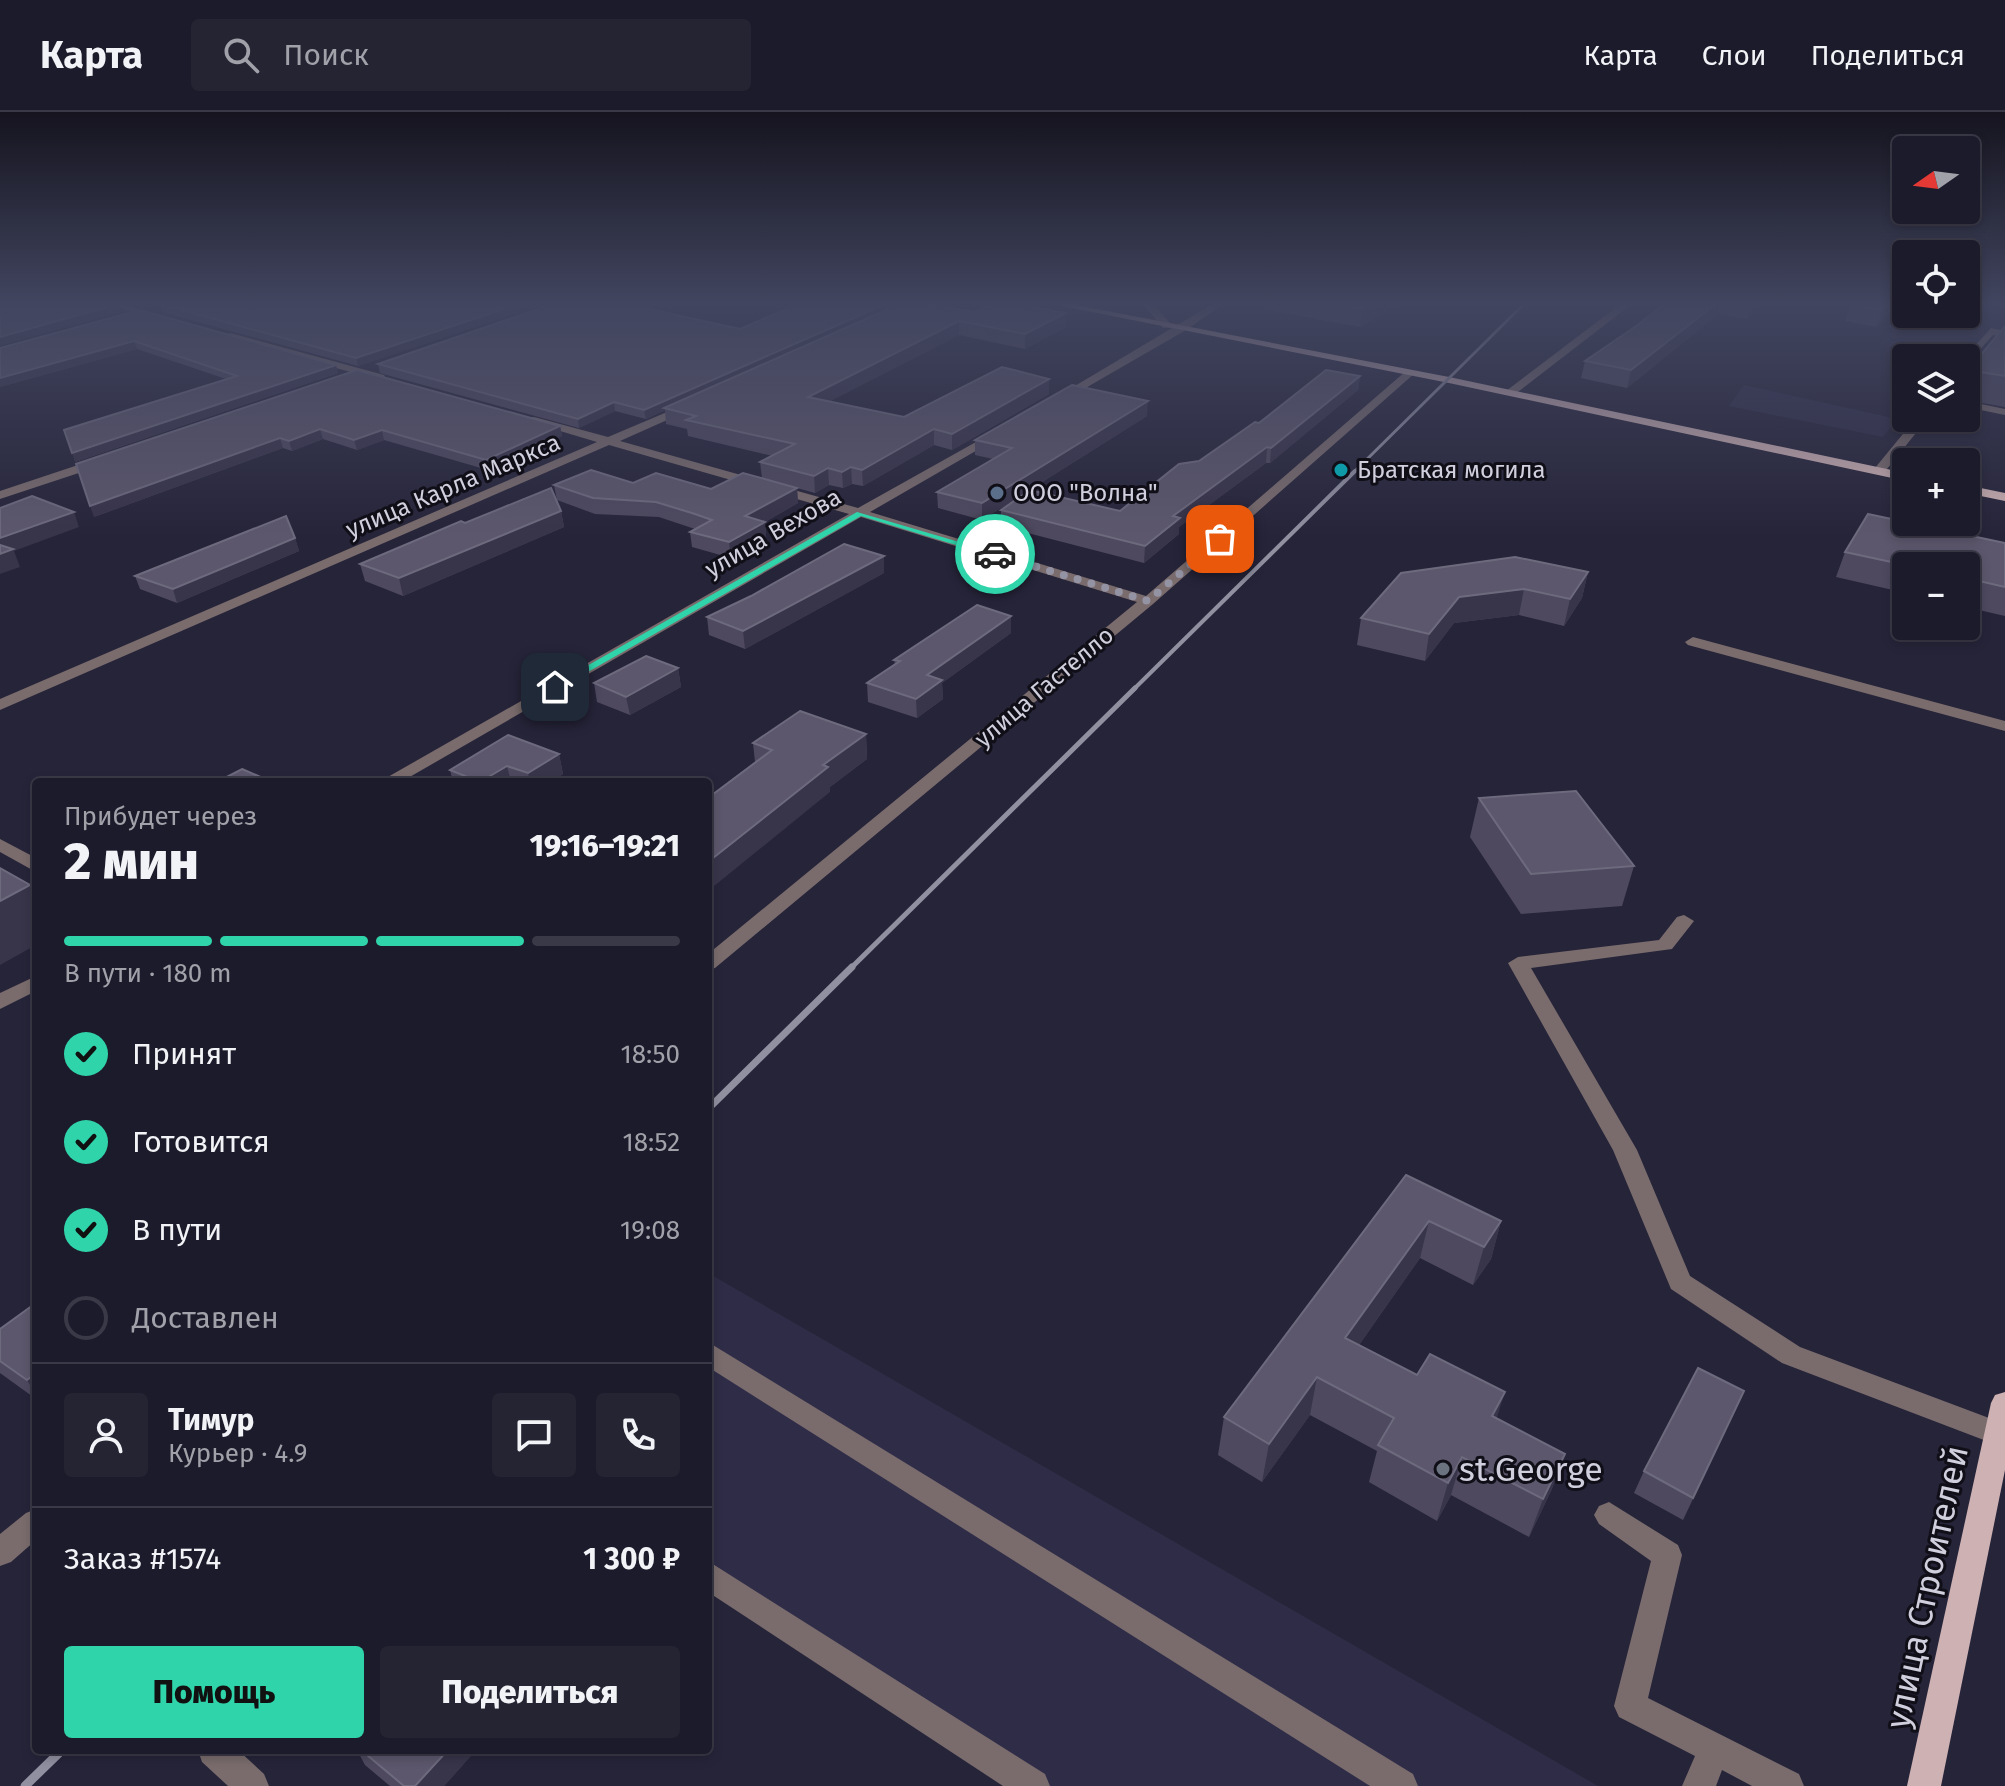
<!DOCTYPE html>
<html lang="ru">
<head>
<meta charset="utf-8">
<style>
  :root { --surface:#1c1b2b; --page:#252433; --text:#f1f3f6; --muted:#a0a1a9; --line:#3a3947; --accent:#30d4aa }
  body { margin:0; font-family:"Fira Sans",sans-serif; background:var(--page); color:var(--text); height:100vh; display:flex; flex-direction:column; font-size:30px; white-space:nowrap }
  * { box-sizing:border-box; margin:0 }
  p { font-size:26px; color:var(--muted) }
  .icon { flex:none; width:44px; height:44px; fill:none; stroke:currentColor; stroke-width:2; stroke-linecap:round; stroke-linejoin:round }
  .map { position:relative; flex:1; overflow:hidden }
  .side { position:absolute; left:32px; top:666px; width:680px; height:976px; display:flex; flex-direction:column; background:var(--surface); border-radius:8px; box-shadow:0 4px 12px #0003,0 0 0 2px var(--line) }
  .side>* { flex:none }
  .needle { width:52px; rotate:256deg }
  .fabs { position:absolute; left:1892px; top:24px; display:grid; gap:16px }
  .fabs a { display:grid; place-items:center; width:88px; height:88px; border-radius:8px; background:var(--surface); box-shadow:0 4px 12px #0003,0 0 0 2px var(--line); font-size:40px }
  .pin { position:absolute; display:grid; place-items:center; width:68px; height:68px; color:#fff; margin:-34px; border-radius:16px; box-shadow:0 4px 12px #0006 }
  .courier { position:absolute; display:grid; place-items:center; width:80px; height:80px; margin:-40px; border:6px solid #30d4aa; border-radius:50%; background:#fff; color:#222; box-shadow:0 2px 10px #0007 }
  .summary em { font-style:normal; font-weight:800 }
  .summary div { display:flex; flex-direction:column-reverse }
  .summary { display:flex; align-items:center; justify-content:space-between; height:136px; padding:0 32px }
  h1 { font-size:52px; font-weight:800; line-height:60px }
  .bar { display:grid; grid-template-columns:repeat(4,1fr); gap:12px 8px; align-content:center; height:96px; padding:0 32px }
  .bar i { height:10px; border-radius:6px; background:var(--line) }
  .bar .active { background:var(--accent) }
  .bar p { grid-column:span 4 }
  .line { display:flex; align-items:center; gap:20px; padding:0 32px; border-top:2px solid var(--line) }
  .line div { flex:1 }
  .round { display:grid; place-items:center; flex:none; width:84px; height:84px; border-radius:8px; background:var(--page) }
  ol { padding:0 32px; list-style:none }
  li { display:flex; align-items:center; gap:24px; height:88px }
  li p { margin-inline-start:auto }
  li .icon { padding:8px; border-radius:50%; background:var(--accent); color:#111; stroke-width:4 }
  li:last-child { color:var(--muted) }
  li i { width:44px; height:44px; border:4px solid var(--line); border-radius:50% }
  .action { display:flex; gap:16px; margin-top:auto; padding:16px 32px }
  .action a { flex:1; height:92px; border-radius:8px; background:var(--accent); color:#111; font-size:32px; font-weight:800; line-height:92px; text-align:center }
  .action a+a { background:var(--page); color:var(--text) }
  header { display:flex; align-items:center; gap:48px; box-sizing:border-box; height:112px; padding:0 40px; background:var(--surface); border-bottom:2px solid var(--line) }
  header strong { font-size:38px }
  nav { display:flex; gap:44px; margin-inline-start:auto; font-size:28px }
  .search { width:560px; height:72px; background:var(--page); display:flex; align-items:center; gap:20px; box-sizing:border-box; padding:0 28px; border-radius:8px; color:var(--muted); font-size:30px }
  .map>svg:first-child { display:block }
</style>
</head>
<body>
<header>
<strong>Карта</strong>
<div class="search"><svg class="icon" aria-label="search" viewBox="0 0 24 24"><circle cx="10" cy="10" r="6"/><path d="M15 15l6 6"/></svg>Поиск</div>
<nav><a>Карта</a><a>Слои</a><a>Поделиться</a></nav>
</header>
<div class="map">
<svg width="2005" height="1674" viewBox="0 0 2005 1674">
  <rect width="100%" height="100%" fill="#262439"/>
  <!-- built -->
  <g fill="#2f2c47">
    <polygon points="1744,273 1897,307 1883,325 1729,294"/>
    <polygon points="708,1161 1598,1674 1004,1674 708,1477"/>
  </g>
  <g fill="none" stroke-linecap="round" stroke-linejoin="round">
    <!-- minor -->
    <g fill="#7a6c6d" fill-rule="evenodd">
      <polygon points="104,191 119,191 169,206 164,209"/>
      <polygon points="1142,191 1152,191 1171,212 1171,216 1163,216"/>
      <polygon points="1214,191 1225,191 1186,218 1063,289 1053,287"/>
      <polygon points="1622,191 1633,191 1514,283 1506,283 1506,279"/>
      <polygon points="1991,216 2005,219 2005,225 1993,223 1966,253 1964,246"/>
      <polygon points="230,221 384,263 385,265 380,268 226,226 225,224"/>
      <polygon points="1406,259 1415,261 1153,492 715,856 708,858 708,842 1137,490 861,405 401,670 379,670 849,402 609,333 0,598 0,587 597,330 530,310 530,306 534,305 608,325 686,292 694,292 694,296 620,329 858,396 992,321 1000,321 1000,325 870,400 1146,484"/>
      <polygon points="1966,289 2005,297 2005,303 1966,295"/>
      <polygon points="1916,306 1928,306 1883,362 1875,362 1875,356"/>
      <polygon points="102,345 108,349 106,352 0,387 0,379"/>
      <polygon points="1693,525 2005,609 2005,619 1688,533 1685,530"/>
      <polygon points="0,727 36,746 36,760 0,740"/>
      <polygon points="1684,803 1694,809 1672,837 1531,856 1637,1038 1690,1164 1800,1235 2005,1312 2005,1332 1999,1334 1989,1330 1782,1251 1671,1177 1613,1038 1508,851 1518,845 1659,828 1677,805"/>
      <polygon points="36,864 36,879 0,897 0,881"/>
      <polygon points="708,1230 1413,1662 1418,1674 1370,1674 708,1255"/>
      <polygon points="1609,1390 1678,1433 1682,1443 1648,1586 1799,1662 1804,1674 1752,1674 1722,1658 1716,1674 1682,1674 1695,1644 1619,1605 1614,1594 1651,1449 1599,1412 1594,1403 1599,1394"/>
      <polygon points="36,1397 36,1428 11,1450 0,1454 0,1422 26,1401"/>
      <polygon points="708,1449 1045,1662 1050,1674 1003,1674 708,1480"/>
      <polygon points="198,1638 238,1638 264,1662 269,1674 228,1674 202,1650"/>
    </g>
    <!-- major -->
    <g fill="#cdb1b3" fill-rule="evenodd">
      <polygon points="1047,191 1066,191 1449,265 1906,361 1906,369 1449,271"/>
      <polygon points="1966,373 2005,381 2005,389 1966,381"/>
      <polygon points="2005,1280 2005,1358 1941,1674 1907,1674 1991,1291 1995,1283"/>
    </g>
    <!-- rail-far4 -->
    <polyline stroke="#9190a1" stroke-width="3" points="1353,361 1525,191"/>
    <!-- rail-far3 -->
    <polyline stroke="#9190a1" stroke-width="4" points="1133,578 1355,359"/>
    <!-- rail-far2 -->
    <polyline stroke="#9190a1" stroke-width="5" points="850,857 1135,576"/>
    <!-- rail-far1 -->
    <polyline stroke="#9190a1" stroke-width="7" points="708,997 852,855"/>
    <!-- rail -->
    <polyline stroke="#9190a1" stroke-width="9" points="25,1674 62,1638"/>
  </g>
  <!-- wall -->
  <g fill="#4e495f">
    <polygon points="123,191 158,191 140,193"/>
    <polygon points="164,191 546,191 358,254 162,200 160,192"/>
    <polygon points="556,191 679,191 658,199 740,217 800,191 890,191 889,191 889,197 974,200 1066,201 1066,215 1025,237 959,223 830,289 904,305 1049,282 952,338 934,333 863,374 852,372 843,376 829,373 815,381 797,376 798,391 765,410 766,425 731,446 692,435 690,420 695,417 659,405 595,402 557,388 554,373 633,371 711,377 762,366 760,350 773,344 688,324 687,317 666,312 665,298 646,307 615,299 579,316 380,261 378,252"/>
    <polygon points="1263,191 1399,191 1399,192 1360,215 1263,197"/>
    <polygon points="1665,191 1765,191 1747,207 1718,202 1627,276 1581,266 1585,249 1639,212"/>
    <polygon points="1851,191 1899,191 1876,215 1845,209"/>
    <polygon points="140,198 338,261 75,350 226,267 137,237 0,275"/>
    <polygon points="2005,214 2005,295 1966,288 1966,263 1968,258"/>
    <polygon points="357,258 560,314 562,324 488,358 384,328 357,338 323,327 292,339 283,336 94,405"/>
    <polygon points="1360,264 1358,278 1270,351 1266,351 1179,415 1179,422 1144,451 1001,414 1001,398 1120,399 1259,311"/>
    <polygon points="1147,304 982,408 938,396 937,380 993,347 975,343 975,328"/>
    <polygon points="561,399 564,415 403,484 365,469 360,452 465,411"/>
    <polygon points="295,426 299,439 177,491 140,477 135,464"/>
    <polygon points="2005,431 2005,504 1966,495 1966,454 1906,454 1906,481 1836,465 1845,440"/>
    <polygon points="1588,460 1582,486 1564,514 1519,503 1454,511 1425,549 1357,533 1361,506"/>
    <polygon points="884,461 745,537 709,523 707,505"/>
    <polygon points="1011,521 942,571 943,587 917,606 868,590 867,571 895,553 894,548"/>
    <polygon points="678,556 681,575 630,603 597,590 594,571"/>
    <polygon points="866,622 867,647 830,675 830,680 755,650 753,631"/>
    <polygon points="559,642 563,662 550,670 453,670 450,658"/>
    <polygon points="1479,686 1634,754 1622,794 1521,802 1470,725"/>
    <polygon points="1406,1063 1501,1109 1491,1147 1473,1173 1420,1146 1359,1233 1565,1342 1551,1379 1529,1425 1451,1383 1437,1409 1369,1370 1377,1339 1310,1303 1262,1370 1218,1343 1224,1305"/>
    <polygon points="36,1191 36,1287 0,1261 0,1217"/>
    <polygon points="1744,1279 1683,1408 1634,1381 1644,1359"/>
    <polygon points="357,1638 476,1638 444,1674 390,1674 365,1653"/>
  </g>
  <!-- shaded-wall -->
  <g fill="#38344a">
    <polygon points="139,191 158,191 140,193"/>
    <polygon points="522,191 546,191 358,254 356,246"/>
    <polygon points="658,191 679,191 646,203 645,196"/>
    <polygon points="878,191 890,191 889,191 889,198 664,296 665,298 646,307 644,298"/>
    <polygon points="1372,191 1399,191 1399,192 1360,215 1362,196"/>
    <polygon points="1717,191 1721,191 1718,202 1627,276 1631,258"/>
    <polygon points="1751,191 1765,191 1747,207"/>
    <polygon points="1889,191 1899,191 1876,215 1882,198"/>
    <polygon points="118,192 121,200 0,234 0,225"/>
    <polygon points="1066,201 1066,215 1025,237 1025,222"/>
    <polygon points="959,209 959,223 809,300 808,285"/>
    <polygon points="134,229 137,237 0,275 0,266"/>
    <polygon points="336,253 338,261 75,350 72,341"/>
    <polygon points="1360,264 1358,278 1270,351 1271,336"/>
    <polygon points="1049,267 1049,282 952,338 952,322"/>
    <polygon points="1148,289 1147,304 982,408 982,391"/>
    <polygon points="614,290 615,299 579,316 578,307"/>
    <polygon points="560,314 562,324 488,358 486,348"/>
    <polygon points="320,317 323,327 292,339 289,329"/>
    <polygon points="934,317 934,333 863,374 862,358"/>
    <polygon points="382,318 384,328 357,338 354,328"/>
    <polygon points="280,326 283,336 94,405 90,394"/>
    <polygon points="1267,335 1266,351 1179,415 1179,422 1144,451 1145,434 1173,404"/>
    <polygon points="851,355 852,372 843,376 842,360"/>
    <polygon points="828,356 829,373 815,381 814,364"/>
    <polygon points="797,376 798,391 765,410 766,425 731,446 729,430 745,404"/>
    <polygon points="561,399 564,415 403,484 399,466"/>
    <polygon points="74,400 79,415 14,439 20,455 0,462 0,426"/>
    <polygon points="295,426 299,439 177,491 173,477"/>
    <polygon points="884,444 884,461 745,537 743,519"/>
    <polygon points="1588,460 1582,486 1564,514 1570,487"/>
    <polygon points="1524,477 1519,503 1454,511 1425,549 1429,522 1459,485"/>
    <polygon points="1011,504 1011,521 942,571 943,587 917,606 916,587 927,563"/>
    <polygon points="678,556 681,575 630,603 626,585"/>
    <polygon points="866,622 867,647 830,675 830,680 708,779 708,750 823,653"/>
    <polygon points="559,642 563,662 550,670 530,670 528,661"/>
    <polygon points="507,654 511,670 480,670"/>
    <polygon points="30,773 36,786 36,833 0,853 0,789"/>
    <polygon points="1429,1109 1420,1146 1337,1264 1345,1226"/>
    <polygon points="1501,1109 1491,1147 1473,1173 1484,1135"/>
    <polygon points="36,1261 36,1283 27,1268"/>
    <polygon points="1317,1265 1310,1303 1262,1370 1269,1332"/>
    <polygon points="1505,1280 1493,1318 1492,1304"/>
    <polygon points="1565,1342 1551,1379 1529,1425 1543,1387"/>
    <polygon points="1462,1345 1451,1383 1437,1409 1448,1371"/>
    <polygon points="448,1638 476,1638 444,1674 415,1674"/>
  </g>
  <!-- building -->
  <g fill="#5c576c" stroke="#6e6a7e" stroke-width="2">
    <polygon points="0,191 114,191 118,192 0,225"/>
    <polygon points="164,191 522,191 356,246 160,192"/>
    <polygon points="556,191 658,191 645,196 740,217 800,191 888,191 644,298 614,290 578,307 378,252"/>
    <polygon points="902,191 923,191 974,200 996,191 1010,191 1066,201 1025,222 959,209 808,285 904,305 1002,255 1049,267 952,322 934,317 862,358 851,355 842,360 828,356 814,364 760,350 795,332 686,308 696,304 664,296"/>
    <polygon points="1333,191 1372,191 1362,196"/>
    <polygon points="1665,191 1717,191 1631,258 1585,249 1639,212"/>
    <polygon points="1851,191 1889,191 1882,198 1850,193"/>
    <polygon points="140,198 336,253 72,341 64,318 237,264 134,229 0,266 0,236"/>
    <polygon points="2005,214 2005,264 1968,258"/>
    <polygon points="357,258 560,314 486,348 382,318 354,328 320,317 289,329 280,326 90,394 76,352"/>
    <polygon points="1326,258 1360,264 1271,336 1267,335 1173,404 1180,406 1145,434 1001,398 1030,378 1120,399 1179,352 1199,349 1255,310 1259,311"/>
    <polygon points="1072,273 1148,289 982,391 937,380 1012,336 975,328"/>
    <polygon points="591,358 633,371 656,361 711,377 743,361 797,376 745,404 765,410 729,430 690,420 712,408 695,402 656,390 593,386 554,373"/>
    <polygon points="551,376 561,399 399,466 360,452 461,409 465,411"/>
    <polygon points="32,384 74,400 0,426 0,396"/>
    <polygon points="1868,402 2005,431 2005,475 1966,466 1966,454 1910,454 1845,440"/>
    <polygon points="286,404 295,426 173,477 135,464"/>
    <polygon points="844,432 884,444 743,519 707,505 751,484"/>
    <polygon points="0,433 13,437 0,442"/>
    <polygon points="1515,445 1588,460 1570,487 1524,477 1459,485 1429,522 1361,506 1401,461"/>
    <polygon points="977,493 1011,504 927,563 942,568 916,587 867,571 900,549 894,548"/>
    <polygon points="646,544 678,556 626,585 594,571"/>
    <polygon points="800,599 866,622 823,653 828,655 708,750 708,686 772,638 753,631"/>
    <polygon points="508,623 559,642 528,661 507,654 480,670 450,658"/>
    <polygon points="242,657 272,670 217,670"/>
    <polygon points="1576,679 1634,754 1531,762 1479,686"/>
    <polygon points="0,756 30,773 0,789"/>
    <polygon points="1406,1063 1501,1109 1484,1135 1429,1109 1345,1226 1417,1263 1430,1242 1505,1280 1492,1304 1565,1342 1543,1387 1462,1345 1448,1371 1378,1333 1394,1306 1317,1265 1269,1332 1224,1305"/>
    <polygon points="36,1191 36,1261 27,1268 0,1249 0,1217"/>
    <polygon points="1698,1256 1744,1279 1693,1386 1644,1359"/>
    <polygon points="361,1638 448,1638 415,1674 404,1674"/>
  </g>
  <!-- sky -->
  <linearGradient id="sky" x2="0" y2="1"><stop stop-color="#15141f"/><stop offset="0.45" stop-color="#41455f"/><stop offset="1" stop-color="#41455f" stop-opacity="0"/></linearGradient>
  <rect width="2005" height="425" fill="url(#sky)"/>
  <!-- route -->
  <polygon fill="#30d4aa" points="857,400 1000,442 992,444 861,404 558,577 550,575"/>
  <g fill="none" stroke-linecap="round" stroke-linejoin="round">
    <!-- done -->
    <polyline stroke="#9493a4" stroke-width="8" stroke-dasharray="0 14.4" points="995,442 1148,489 1220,427"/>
  </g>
  <!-- markers -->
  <circle fill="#0f9aa8" stroke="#100f18" stroke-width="3" cx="1341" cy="358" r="8"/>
  <circle fill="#5c6f8a" stroke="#100f18" stroke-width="3" cx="997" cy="381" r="8"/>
  <circle fill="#6b7280" stroke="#100f18" stroke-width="3" cx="1443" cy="1357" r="8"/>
  <g text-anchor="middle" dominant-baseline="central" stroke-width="6" stroke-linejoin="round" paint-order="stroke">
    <!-- far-poi labels -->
    <g font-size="24" fill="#d0cfdd" stroke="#100f18" text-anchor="start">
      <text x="1357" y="358">Братская могила</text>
      <text x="1013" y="381">ООО "Волна"</text>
    </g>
    <!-- far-street labels -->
    <g font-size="24" fill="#d0cfdd" stroke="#100f18">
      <text transform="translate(453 374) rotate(-23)">улица Карла Маркса</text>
      <text transform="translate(773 421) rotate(-30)">улица Вехова</text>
      <text transform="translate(1044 575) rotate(-40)">улица Гастелло</text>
    </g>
    <!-- near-poi labels -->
    <g font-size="34" fill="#d0cfdd" stroke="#100f18" text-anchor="start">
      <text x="1459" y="1357">st.George</text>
    </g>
    <!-- near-street labels -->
    <g font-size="34" fill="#d0cfdd" stroke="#100f18">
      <text transform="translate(1927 1475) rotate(-78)">улица Строителей</text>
    </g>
  </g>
</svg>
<div class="fabs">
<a><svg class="needle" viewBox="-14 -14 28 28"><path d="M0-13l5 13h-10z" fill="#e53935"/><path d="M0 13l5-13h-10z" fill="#a0a1a9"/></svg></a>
<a><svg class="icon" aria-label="locate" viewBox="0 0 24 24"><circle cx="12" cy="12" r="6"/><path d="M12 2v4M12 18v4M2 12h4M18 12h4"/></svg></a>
<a><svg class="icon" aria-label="layers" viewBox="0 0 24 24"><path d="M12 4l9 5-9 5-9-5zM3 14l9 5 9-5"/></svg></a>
<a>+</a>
<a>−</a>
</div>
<div class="pin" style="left:1220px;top:427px;background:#ea580c"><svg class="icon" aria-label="bag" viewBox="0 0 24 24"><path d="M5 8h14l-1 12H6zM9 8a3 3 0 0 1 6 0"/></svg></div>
<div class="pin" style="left:555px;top:575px;background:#1f2937"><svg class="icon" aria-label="home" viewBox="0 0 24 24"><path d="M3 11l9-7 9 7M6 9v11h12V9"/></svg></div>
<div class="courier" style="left:995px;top:442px"><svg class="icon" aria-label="car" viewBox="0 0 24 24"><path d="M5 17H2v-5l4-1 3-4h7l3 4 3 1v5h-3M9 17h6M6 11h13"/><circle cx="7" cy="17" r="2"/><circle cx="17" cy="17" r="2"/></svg></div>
<section class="side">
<div class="summary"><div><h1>2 мин</h1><p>Прибудет через</p></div><em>19:16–19:21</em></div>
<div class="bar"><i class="active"></i><i class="active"></i><i class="active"></i><i></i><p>В пути · 180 m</p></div>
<ol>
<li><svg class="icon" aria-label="check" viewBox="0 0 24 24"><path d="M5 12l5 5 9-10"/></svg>Принят<p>18:50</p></li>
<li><svg class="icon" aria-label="check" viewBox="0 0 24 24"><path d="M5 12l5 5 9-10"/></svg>Готовится<p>18:52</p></li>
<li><svg class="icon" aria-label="check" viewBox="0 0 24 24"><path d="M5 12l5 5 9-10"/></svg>В пути<p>19:08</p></li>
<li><i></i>Доставлен</li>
</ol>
<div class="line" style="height:144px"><a class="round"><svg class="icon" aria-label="person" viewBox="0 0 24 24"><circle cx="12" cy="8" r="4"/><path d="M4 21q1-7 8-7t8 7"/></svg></a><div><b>Тимур</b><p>Курьер · 4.9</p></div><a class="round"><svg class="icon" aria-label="chat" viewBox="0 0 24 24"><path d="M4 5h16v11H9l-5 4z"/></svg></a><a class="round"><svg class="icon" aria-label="phone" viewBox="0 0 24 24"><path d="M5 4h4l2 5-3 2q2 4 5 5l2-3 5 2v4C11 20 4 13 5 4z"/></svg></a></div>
<div class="line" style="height:104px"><div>Заказ #1574</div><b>1 300 ₽</b></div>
<div class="action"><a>Помощь</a><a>Поделиться</a></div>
</section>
</div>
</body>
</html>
